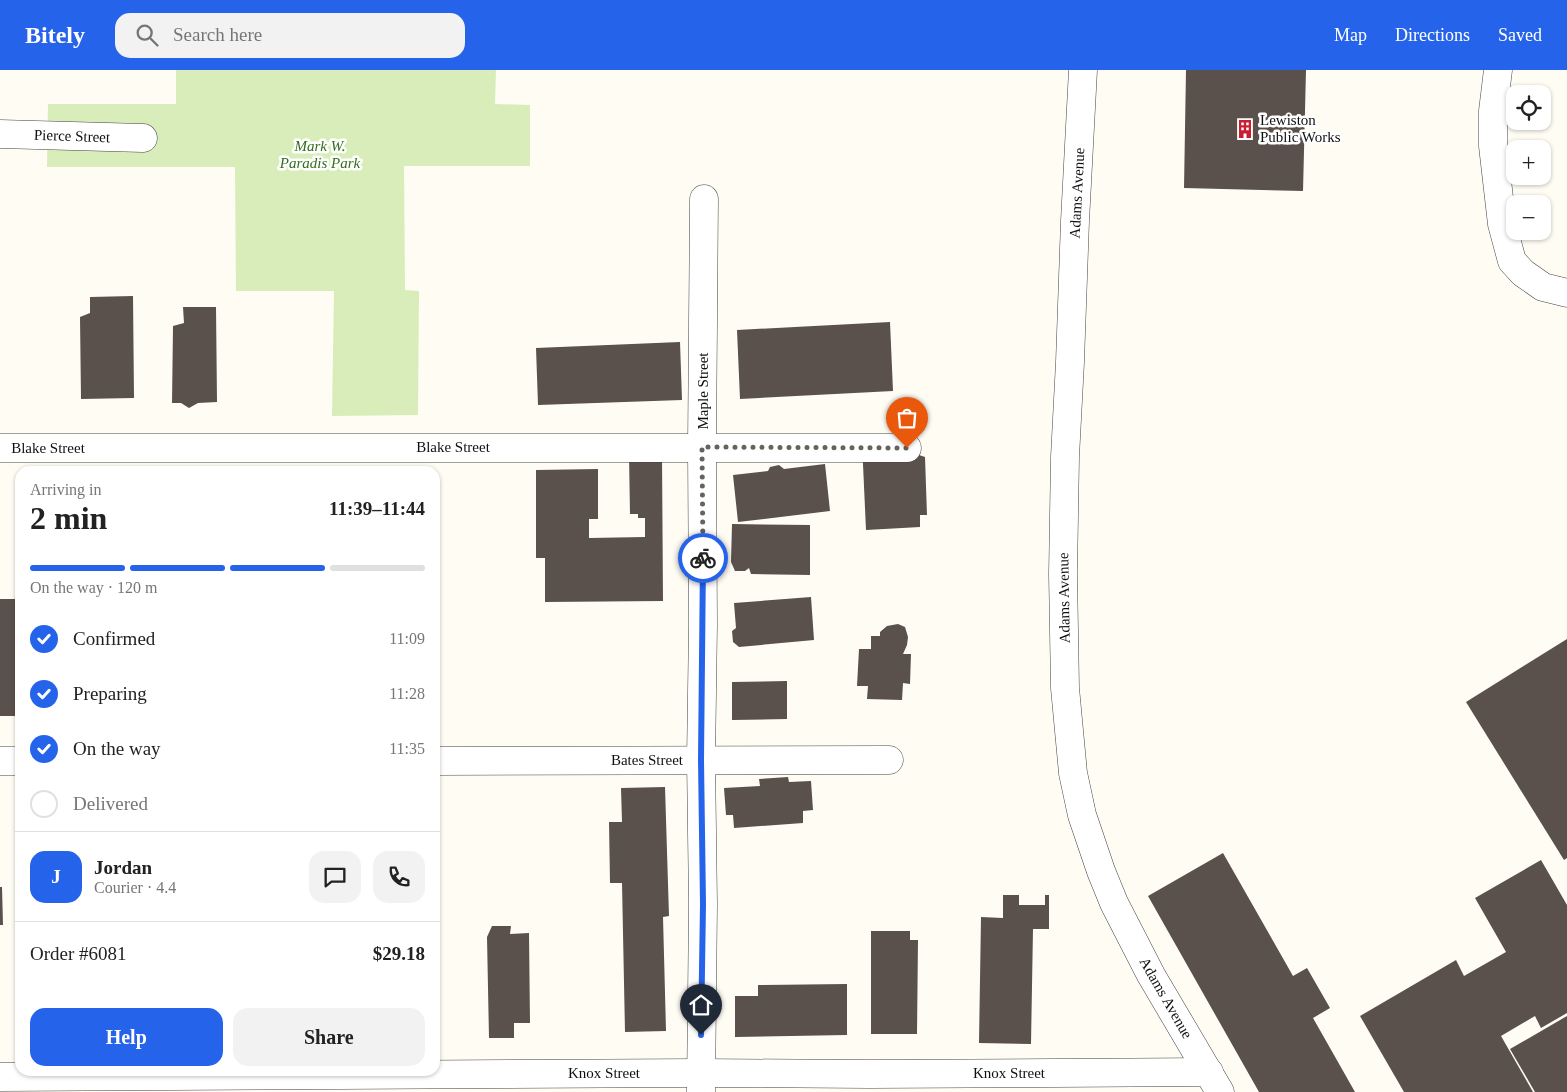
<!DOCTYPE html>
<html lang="en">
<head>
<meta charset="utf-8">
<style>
  :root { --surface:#fff; --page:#f2f2f2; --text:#222; --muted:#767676; --line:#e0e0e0; --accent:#2563eb }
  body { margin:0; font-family:"Times New Roman",serif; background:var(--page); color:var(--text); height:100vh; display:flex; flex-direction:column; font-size:19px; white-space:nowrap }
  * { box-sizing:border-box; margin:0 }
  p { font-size:16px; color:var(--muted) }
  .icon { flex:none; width:28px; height:28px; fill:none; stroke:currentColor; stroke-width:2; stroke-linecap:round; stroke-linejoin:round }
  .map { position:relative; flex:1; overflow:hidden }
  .details { position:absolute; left:15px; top:396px; width:425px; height:610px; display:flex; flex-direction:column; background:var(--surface); border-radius:15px; box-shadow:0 1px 4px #0004 }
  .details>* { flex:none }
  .controls { position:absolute; left:1506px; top:15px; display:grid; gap:10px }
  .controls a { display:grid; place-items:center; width:45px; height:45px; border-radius:10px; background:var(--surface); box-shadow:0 1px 4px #0004; font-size:25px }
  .pin { position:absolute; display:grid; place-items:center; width:42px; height:42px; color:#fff; margin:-51px -21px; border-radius:50% 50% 50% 0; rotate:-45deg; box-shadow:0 0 5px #0007 }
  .pin .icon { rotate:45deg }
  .courier { position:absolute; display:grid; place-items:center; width:50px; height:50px; margin:-25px; border:4px solid #2563eb; border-radius:50%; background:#fff; color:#222; box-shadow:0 1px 6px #0007 }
  .overview em { font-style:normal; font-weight:600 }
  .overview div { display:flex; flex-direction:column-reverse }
  .overview { display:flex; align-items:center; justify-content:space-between; height:85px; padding:0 15px }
  h1 { font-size:32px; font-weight:600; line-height:38px }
  .bar { display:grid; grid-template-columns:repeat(4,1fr); gap:8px 5px; align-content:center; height:60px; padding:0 15px }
  .bar i { height:6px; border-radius:4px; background:var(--line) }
  .bar .on { background:var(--accent) }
  .bar p { grid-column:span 4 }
  .line { display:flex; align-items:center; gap:12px; padding:0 15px; border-top:1px solid var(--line) }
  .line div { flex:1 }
  .round { display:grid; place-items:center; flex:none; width:52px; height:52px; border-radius:15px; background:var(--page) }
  ol { padding:0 15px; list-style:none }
  li { display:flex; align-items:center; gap:15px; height:55px }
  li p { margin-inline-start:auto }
  li .icon { padding:5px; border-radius:50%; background:var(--accent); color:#fff; stroke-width:4 }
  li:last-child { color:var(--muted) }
  li i { width:28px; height:28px; border:2px solid var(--line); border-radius:50% }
  .action { display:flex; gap:10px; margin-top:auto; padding:10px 15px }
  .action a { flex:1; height:58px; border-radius:15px; background:var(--accent); color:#fff; font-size:20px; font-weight:600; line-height:58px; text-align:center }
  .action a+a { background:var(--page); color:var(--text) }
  header { display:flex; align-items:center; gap:30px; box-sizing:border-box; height:70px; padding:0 25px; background:var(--accent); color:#fff }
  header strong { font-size:24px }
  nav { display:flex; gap:28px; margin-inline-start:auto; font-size:18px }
  .search { width:350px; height:45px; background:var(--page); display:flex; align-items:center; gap:12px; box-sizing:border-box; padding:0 18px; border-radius:15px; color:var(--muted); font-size:19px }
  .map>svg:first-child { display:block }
</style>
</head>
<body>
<header>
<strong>Bitely</strong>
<div class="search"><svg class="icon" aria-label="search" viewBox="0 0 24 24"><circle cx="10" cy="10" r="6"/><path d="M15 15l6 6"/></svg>Search here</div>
<nav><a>Map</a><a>Directions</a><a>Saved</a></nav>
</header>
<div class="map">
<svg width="1567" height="1022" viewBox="0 0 1567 1022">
  <rect width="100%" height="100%" fill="#fffcf4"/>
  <!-- green -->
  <polygon fill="#d8edba" points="176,0 496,0 495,34 530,35 530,96 404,96 405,220 419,221 418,345 332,346 334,221 236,221 235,97 47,97 48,34 176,34"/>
  <!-- building -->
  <g fill="#5a504c">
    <polygon points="1186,0 1306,0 1303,121 1184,118"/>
    <polygon points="133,226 134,328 81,329 80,247 90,243 90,227"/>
    <polygon points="183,237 216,237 217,332 198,333 189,338 181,333 172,333 173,256 184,253"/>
    <polygon points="890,252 893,321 740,329 737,260"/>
    <polygon points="680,272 682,330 538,335 536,278"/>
    <polygon points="919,370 919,385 925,387 927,445 920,445 920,457 866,460 862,372"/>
    <polygon points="629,384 662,384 663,531 545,532 545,488 536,488 536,400 598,399 598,449 589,449 589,468 645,467 645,448 638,448 638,444 630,444"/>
    <polygon points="825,394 830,441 738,452 733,405 768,401 770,397 779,395 784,399"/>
    <polygon points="732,454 810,455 810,505 751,504 749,498 745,501 735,501 731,492"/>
    <polygon points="811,527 814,570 739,577 733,572 732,561 736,558 734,533"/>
    <rect x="0" y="529" width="20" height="117"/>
    <polygon points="898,554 905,557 908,567 907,575 903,584 911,584 910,614 903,613 902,630 867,629 868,616 857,616 859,579 871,579 871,566 880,566 880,562 887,556"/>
    <polygon points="1567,569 1567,788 1564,790 1466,632"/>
    <polygon points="787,611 787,649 732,650 732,612"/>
    <polygon points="788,707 789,712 811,711 813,740 803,741 803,753 734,758 733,745 726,745 724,718 760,716 759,709"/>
    <polygon points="665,717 669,846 663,847 666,961 625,962 622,813 610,813 609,752 622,752 621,718"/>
    <polygon points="1223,783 1293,906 1307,898 1330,938 1313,948 1355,1022 1259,1022 1148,826"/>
    <polygon points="1541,790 1567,835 1567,943 1541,958 1535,946 1501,966 1533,1022 1404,1022 1360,946 1456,890 1464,906 1506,882 1475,828"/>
    <polygon points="0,817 2,817 3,855 0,855"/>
    <polygon points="1003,825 1019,825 1019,835 1045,835 1045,825 1049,825 1049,859 1033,859 1031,974 979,973 981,847 1003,848"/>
    <polygon points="492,856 511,856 510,864 529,863 530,953 514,953 514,968 489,968 487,867"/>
    <polygon points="871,861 910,861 910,870 918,870 917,964 871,964"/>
    <polygon points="847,914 847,965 735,967 735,926 758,926 758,915"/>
    <polygon points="1567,946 1567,1022 1535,1022 1510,979"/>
  </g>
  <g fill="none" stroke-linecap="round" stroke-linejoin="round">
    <!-- minor casing -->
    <g stroke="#434343" stroke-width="29">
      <g id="minor">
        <polyline points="1498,0 1493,41 1493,76 1502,154 1512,191 1523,203 1543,217 1567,223"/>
        <polyline points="0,64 143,68"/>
        <polyline points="0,378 907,378"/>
        <polyline points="0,691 20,691"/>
        <polyline points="435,691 889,690"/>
        <polyline points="0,1007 700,1003 870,1004 1209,1002"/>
        <polyline points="701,1022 703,834 701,690 703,555 702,377 704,129"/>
      </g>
    </g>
    <!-- tertiary casing -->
    <g stroke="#434343" stroke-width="29">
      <polyline id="tertiary" points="1083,0 1075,151 1070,292 1065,387 1063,504 1065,618 1073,703 1082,745 1101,801 1114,833 1151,905 1220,1022"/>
    </g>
    <!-- minor -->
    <use href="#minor" stroke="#fff" stroke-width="28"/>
    <!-- tertiary -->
    <use href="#tertiary" stroke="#fff" stroke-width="28"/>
  </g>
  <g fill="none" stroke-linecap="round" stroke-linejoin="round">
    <!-- done -->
    <polyline stroke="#646360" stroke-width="5" stroke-dasharray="0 9" points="703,488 702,377 907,378"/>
    <!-- route -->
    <polyline stroke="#2563eb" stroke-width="6" points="701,965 703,834 701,690 703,488"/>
  </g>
  <!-- icons -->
  <defs>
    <g id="building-bare" transform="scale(1.5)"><path d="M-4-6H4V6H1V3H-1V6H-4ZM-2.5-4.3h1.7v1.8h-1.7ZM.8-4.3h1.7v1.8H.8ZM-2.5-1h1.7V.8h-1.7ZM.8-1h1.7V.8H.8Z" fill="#ca1f33" stroke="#fff" stroke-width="2.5" paint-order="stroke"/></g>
  </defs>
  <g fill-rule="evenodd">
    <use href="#building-bare" x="1245" y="59"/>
  </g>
  <g text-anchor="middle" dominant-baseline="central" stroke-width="5" stroke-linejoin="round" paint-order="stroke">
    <!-- poi labels -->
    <g font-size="15" fill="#101010" stroke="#fff" text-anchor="start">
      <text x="1260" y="50">Lewiston<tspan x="1260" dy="17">Public Works</tspan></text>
    </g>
    <!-- street labels -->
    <g font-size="15" fill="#101010" stroke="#fff">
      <text transform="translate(72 66) rotate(2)">Pierce Street</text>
      <text transform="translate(1077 123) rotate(-87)">Adams Avenue</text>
      <text transform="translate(703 321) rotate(-90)">Maple Street</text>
      <text x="453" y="377">Blake Street</text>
      <text x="48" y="378">Blake Street</text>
      <text transform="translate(1064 528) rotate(-91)">Adams Avenue</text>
      <text x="647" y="690">Bates Street</text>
      <text transform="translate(1166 928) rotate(60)">Adams Avenue</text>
      <text x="604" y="1003">Knox Street</text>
      <text x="1009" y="1003">Knox Street</text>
    </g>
    <!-- park labels -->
    <g font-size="15" font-style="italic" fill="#326d1b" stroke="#fff">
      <text x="320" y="76">Mark W.<tspan x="320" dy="17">Paradis Park</tspan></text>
    </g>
  </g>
</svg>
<div class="controls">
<a><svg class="icon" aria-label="locate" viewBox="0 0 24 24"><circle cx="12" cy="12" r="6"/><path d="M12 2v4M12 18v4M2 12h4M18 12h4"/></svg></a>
<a>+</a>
<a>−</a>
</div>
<div class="pin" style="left:907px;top:378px;background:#ea580c"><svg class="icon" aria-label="bag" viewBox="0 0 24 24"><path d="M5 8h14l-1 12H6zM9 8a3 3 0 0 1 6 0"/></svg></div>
<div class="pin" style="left:701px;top:965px;background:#1f2937"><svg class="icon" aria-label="home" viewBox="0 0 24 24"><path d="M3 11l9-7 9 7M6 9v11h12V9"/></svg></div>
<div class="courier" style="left:703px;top:488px"><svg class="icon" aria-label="bike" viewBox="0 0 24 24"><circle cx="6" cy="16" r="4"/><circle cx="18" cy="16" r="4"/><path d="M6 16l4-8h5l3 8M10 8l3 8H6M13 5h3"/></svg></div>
<section class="details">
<div class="overview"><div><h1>2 min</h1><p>Arriving in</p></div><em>11:39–11:44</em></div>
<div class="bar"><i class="on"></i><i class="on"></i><i class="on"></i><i></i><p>On the way · 120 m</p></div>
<ol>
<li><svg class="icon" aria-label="check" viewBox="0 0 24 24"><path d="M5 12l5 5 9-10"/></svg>Confirmed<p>11:09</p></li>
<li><svg class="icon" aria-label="check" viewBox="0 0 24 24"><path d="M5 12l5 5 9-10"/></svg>Preparing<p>11:28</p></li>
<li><svg class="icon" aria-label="check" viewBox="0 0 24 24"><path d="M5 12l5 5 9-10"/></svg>On the way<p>11:35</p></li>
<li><i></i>Delivered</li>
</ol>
<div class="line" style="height:90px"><b class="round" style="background:var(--accent);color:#fff">J</b><div><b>Jordan</b><p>Courier · 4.4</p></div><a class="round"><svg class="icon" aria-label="chat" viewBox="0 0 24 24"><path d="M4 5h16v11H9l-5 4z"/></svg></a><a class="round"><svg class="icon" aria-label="phone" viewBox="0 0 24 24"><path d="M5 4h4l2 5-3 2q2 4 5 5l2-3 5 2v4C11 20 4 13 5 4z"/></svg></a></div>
<div class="line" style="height:65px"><div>Order #6081</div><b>$29.18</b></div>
<div class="action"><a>Help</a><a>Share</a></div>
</section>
</div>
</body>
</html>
